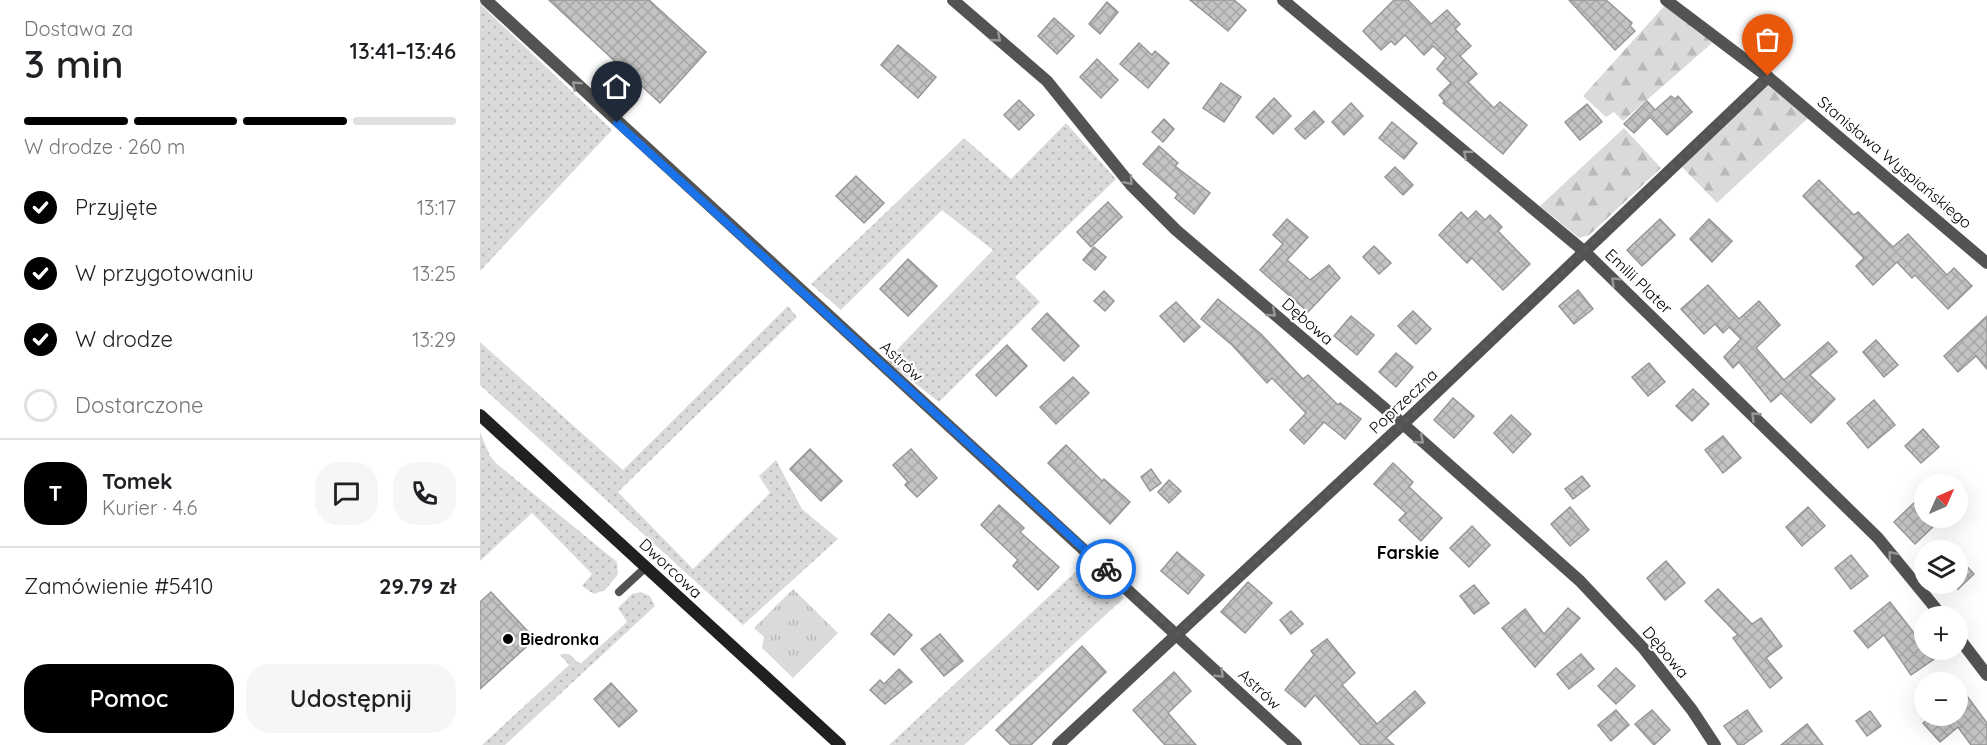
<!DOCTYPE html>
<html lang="pl">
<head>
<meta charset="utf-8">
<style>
  :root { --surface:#fff; --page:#f6f6f6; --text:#202124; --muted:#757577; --line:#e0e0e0; --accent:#000 }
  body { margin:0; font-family:Quicksand,sans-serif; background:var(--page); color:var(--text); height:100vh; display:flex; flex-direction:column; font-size:22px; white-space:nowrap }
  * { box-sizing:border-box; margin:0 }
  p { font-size:20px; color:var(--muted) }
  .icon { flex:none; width:33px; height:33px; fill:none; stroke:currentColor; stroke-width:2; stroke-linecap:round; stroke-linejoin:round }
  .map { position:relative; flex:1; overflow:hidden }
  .details { display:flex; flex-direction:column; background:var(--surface); width:480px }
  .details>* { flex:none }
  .needle { width:39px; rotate:45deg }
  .fabs { position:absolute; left:1434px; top:474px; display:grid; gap:12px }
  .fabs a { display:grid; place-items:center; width:54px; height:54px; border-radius:50%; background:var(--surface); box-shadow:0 6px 24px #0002; font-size:30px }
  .pin { position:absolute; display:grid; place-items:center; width:51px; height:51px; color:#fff; margin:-62px -26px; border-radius:50% 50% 50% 0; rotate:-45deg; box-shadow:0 0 6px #0007 }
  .pin .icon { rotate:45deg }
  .courier { position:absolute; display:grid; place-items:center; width:60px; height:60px; margin:-30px; border:4px solid #1a73e8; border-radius:50%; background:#fff; color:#222; box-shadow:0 2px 8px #0007 }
  .summary em { font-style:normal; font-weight:600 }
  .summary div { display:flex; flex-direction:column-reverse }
  .summary { display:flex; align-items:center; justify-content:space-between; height:102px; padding:0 24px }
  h1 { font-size:39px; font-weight:600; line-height:45px }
  .bar { display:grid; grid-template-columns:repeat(4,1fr); gap:9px 6px; align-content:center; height:72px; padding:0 24px }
  .bar i { height:8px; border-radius:4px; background:var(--line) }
  .bar .on { background:var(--accent) }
  .bar p { grid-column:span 4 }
  .line { display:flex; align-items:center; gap:15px; padding:0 24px; border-top:2px solid var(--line) }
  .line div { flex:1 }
  .round { display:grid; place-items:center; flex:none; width:63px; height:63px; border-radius:24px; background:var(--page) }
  ol { padding:0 24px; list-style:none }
  li { display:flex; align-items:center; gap:18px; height:66px }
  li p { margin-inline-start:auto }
  li .icon { padding:6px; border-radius:50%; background:var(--accent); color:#fff; stroke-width:4 }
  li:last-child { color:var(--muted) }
  li i { width:33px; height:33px; border:3px solid var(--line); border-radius:50% }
  .action { display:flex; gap:12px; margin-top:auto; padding:12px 24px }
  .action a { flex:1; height:69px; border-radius:24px; background:var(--accent); color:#fff; font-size:24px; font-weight:600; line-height:69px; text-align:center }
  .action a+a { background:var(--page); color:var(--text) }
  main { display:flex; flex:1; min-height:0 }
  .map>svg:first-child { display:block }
</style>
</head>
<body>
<main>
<section class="details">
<div class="summary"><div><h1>3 min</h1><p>Dostawa za</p></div><em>13:41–13:46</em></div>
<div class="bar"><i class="on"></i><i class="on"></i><i class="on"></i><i></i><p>W drodze · 260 m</p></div>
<ol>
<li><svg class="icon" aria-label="check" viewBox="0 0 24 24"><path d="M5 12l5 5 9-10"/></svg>Przyjęte<p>13:17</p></li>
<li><svg class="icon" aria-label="check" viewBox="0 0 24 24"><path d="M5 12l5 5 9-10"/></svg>W przygotowaniu<p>13:25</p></li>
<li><svg class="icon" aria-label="check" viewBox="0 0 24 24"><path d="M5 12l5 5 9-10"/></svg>W drodze<p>13:29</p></li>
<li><i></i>Dostarczone</li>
</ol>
<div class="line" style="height:108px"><b class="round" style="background:var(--accent);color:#fff">T</b><div><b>Tomek</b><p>Kurier · 4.6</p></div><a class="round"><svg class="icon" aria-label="chat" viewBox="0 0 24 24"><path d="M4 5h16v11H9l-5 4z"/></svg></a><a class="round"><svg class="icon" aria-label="phone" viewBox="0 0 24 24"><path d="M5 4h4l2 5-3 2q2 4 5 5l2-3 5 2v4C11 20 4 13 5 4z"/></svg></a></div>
<div class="line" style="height:78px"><div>Zamówienie #5410</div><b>29.79 zł</b></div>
<div class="action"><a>Pomoc</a><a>Udostępnij</a></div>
</section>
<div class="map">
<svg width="1507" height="745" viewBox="0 0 1507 745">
  <defs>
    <pattern id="grass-dots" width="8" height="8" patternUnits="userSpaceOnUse" patternTransform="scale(1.5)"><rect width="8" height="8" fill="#dadada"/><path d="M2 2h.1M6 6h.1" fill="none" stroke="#b9b9b9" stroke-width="1.8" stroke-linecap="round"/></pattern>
    <pattern id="forest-firs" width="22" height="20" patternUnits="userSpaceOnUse" patternTransform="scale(1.5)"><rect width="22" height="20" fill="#dadada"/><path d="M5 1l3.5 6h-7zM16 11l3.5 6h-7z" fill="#b9b9b9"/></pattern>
    <pattern id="park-tufts" width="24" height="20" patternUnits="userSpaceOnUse" patternTransform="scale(1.5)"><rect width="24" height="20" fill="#dadada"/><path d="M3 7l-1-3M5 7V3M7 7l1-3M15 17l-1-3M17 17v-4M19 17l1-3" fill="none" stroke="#b9b9b9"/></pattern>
    <pattern id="building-cross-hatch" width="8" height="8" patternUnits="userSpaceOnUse" patternTransform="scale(1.5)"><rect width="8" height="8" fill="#c3c3c3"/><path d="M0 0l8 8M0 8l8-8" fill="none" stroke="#a6a6a6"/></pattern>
  </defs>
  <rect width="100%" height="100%" fill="#fff"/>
  <!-- grass -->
  <g fill="url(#grass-dots)">
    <polygon points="0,4 132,130 0,271"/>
    <polygon points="586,123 636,179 535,277 560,302 459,402 406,361 513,250 462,210 361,310 331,284 484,138 531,179"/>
    <polygon points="308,306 317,317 138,492 213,569 290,493 279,476 296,460 322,509 358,539 263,625 0,385 0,342 143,470"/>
    <polygon points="0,432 10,456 17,464 137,562 138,574 125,590 114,594 102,586 112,574 52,513 0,561"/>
    <polygon points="605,563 644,598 484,745 409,745"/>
    <polygon points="161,592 170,596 175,606 25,745 2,745 89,665 80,655 82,654 89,654 100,664 147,622 138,608 152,594"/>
  </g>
  <!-- forest -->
  <g fill="url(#forest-firs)">
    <polygon points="1188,2 1232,43 1143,121 1134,112 1126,117 1103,96"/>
    <polygon points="1289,83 1328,118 1237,203 1202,167"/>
    <polygon points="1144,128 1181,168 1109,235 1099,238 1060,206"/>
  </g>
  <!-- park -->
  <polygon fill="url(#park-tufts)" points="313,589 358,633 313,678 282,648 284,637 274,628"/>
  <!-- building -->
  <g fill="url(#building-cross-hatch)" stroke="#979797" stroke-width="1.5">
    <polygon points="69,0 169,0 226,52 180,103"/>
    <polygon points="710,0 754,0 766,10 748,31"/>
    <polygon points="914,0 928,0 951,24 967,10 980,24 975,29 991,46 980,56 997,74 988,82 1014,108 1020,102 1047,125 1023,154 963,103 965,102 959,95 971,83 957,69 966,58 953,46 944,55 925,35 915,45 911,41 901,50 883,31"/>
    <polygon points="1089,0 1126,0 1152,23 1150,26 1155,31 1135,50"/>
    <polygon points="627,2 638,12 620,34 609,24"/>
    <polygon points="574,18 594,36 577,54 558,36"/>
    <polygon points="659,43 672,55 675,51 689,63 668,88 640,64"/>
    <polygon points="418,45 456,77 438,98 401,65"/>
    <polygon points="617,59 638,80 621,98 600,77"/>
    <polygon points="741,83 761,97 744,122 723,108"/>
    <polygon points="1191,96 1195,99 1198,96 1212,112 1187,135 1170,117 1154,133 1144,124 1167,101 1175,110"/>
    <polygon points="794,98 811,116 793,134 776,117"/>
    <polygon points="539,100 554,115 539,130 524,115"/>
    <polygon points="871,103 883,116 864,135 852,122"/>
    <polygon points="1107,104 1122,122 1100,140 1085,122"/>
    <polygon points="834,111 844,122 825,139 815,129"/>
    <polygon points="684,119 694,129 683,142 672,132"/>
    <polygon points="912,122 937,143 924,159 899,138"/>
    <polygon points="679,146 698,163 695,166 730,193 714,214 695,198 698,194 663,164"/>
    <polygon points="915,167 933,185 923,195 905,177"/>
    <polygon points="376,176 404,203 384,223 356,196"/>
    <polygon points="1339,180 1374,215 1378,212 1413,247 1428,234 1467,275 1474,268 1492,286 1468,309 1435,275 1432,278 1417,262 1393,285 1376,266 1384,258 1323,196"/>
    <polygon points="628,202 642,217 611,247 597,232"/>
    <polygon points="996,211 1005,220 1010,215 1022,227 1018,231 1050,264 1023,290 992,258 987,263 959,235 981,212 988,219"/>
    <polygon points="807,219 828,237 807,260 830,280 849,265 860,278 828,312 780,270 803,244 793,235"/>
    <polygon points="1180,219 1195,235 1162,266 1147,250"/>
    <polygon points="1229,219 1252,241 1232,262 1210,239"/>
    <polygon points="894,246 911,263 899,274 883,257"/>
    <polygon points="614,247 626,257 615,270 603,260"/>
    <polygon points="428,259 457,286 428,316 400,289"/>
    <polygon points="1228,285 1259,319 1279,301 1300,325 1276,348 1304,380 1348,342 1357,352 1330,375 1355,399 1331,423 1301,393 1291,402 1259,362 1253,368 1244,357 1261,339 1249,327 1243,333 1235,324 1224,334 1201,309"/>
    <polygon points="1098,290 1113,309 1094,324 1079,306"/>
    <polygon points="624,291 634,301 625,311 614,301"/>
    <polygon points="738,299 781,334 823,379 828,375 858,405 860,403 881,419 865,439 844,422 824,444 810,430 826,413 792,378 787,383 752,345 721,319"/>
    <polygon points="696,302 720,327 704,342 680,316"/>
    <polygon points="933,311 951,329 936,344 918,326"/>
    <polygon points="567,313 599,346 584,361 552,329"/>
    <polygon points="871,316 894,335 877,355 854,336"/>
    <polygon points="1507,316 1507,369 1496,356 1478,372 1464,356"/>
    <polygon points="1396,340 1418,365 1404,377 1383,352"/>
    <polygon points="527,345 547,366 516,396 496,375"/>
    <polygon points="916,353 933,367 916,387 899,372"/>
    <polygon points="1169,363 1185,382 1168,396 1152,377"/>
    <polygon points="593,377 609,393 576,424 560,407"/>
    <polygon points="1213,389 1229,404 1212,421 1196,406"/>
    <polygon points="973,398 994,416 974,438 954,420"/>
    <polygon points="1394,400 1415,425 1388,448 1367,423"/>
    <polygon points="1031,415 1051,434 1033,453 1014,433"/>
    <polygon points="1443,429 1459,447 1441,463 1425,446"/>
    <polygon points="1243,436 1261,458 1243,473 1225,450"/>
    <polygon points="586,445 622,481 624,479 650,502 630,524 568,463"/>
    <polygon points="330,449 362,481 341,501 310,469"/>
    <polygon points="431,449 457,478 437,497 425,485 428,482 413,465"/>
    <polygon points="913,463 933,482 929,487 962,518 941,541 919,520 926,513 894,484"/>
    <polygon points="671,469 681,483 670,491 661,477"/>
    <polygon points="1102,476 1110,486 1093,499 1085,489"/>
    <polygon points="689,480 701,491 689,503 678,492"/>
    <polygon points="1436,501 1444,510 1444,518 1452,518 1457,523 1435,544 1414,522"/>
    <polygon points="519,505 544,528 540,532 579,567 558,590 533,566 538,560 501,525"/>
    <polygon points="1090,507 1109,530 1090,546 1071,524"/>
    <polygon points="1328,507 1345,526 1322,546 1306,527"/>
    <polygon points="992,526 1010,545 989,567 970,548"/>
    <polygon points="697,552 724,575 708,594 681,571"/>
    <polygon points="1371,555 1388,576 1371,589 1355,568"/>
    <polygon points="1478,557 1494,574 1478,589"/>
    <polygon points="1186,561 1205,583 1185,600 1167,578"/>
    <polygon points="768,582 792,603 765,633 741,612"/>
    <polygon points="994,585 1009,603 994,614 980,596"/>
    <polygon points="1238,589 1272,624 1281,618 1302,646 1286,658 1302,678 1290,688 1253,638 1258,635 1225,601"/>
    <polygon points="11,592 55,639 0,689 0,602"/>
    <polygon points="1410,602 1454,659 1431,675 1404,635 1388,648 1374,631"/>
    <polygon points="1088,608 1100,618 1055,667 1022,628 1045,609 1064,634"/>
    <polygon points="811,611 823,624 811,634 800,620"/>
    <polygon points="409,614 432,635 414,655 391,634"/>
    <polygon points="460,634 483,661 464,676 441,649"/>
    <polygon points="847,639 875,673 862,685 897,724 935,691 945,703 906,738 914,745 881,745 835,695 825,707 805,690 834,655 831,651"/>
    <polygon points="602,646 626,672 551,745 531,745 516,730"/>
    <polygon points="1101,654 1114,669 1089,689 1077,674"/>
    <polygon points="1136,668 1155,686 1136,704 1118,686"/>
    <polygon points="419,669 432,682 405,704 390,690 400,680 404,684"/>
    <polygon points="694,672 711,691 688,713 716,745 685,745 653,710"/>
    <polygon points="131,683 157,711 139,727 114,699"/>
    <polygon points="1478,684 1507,723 1507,745 1491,745 1478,727 1460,742 1443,723 1452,716 1478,716"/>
    <polygon points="1136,710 1149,725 1131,741 1118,725"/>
    <polygon points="1172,710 1190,730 1174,745 1155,724"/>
    <polygon points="1267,710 1282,731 1263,745 1258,745 1244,726"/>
    <polygon points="1390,711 1401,726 1387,736 1376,721"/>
    <polygon points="1327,724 1343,745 1301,745"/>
  </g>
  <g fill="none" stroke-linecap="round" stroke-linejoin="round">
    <!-- lane -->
    <polyline stroke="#535353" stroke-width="8" points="139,592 166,567"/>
    <!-- street -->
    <g stroke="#535353" stroke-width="12">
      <polyline points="6,0 816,745"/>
      <polyline points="473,0 567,81 651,185 696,230 923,424 1100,581 1164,649 1212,710 1235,745"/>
      <polyline points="803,0 1105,252 1398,538 1462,616"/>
      <polyline points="1186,0 1288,77 1507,263"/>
      <polyline points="1478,637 1507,675"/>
      <polyline points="578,745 923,424 1288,77"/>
    </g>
    <!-- secondary -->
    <polyline stroke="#202020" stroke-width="12" points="0,415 360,745"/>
  </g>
  <!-- one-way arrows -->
  <defs><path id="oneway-chevron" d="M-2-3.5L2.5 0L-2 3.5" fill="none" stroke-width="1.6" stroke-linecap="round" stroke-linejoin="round" transform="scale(1.5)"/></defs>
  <g stroke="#989898">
    <use href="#oneway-chevron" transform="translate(517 38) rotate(41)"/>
    <use href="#oneway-chevron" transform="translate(96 85) rotate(-137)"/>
    <use href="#oneway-chevron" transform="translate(987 154) rotate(-140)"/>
    <use href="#oneway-chevron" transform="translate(649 181) rotate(49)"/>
    <use href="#oneway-chevron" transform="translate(1135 281) rotate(-136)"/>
    <use href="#oneway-chevron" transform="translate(792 313) rotate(41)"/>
    <use href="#oneway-chevron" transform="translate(1275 416) rotate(-136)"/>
    <use href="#oneway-chevron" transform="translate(940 440) rotate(41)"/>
    <use href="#oneway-chevron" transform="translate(1412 555) rotate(-130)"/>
    <use href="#oneway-chevron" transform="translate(740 674) rotate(44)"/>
  </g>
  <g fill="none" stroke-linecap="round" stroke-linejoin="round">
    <!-- done -->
    <polyline stroke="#595959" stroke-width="6" stroke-dasharray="0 10.8" points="626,569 698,634 922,424 1288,76"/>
    <!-- route -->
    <polyline stroke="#1a73e8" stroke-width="8" points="137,123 626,569"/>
  </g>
  <!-- markers -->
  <circle fill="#000" stroke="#fff" stroke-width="2" cx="28" cy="639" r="6"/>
  <g text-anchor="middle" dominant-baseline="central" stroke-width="4.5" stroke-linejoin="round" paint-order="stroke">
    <!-- street labels -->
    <g font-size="16" fill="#000" stroke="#fff">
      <text transform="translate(1415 162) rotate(40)">Stanisława Wyspiańskiego</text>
      <text transform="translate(1159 281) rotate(44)">Emilii Plater</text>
      <text transform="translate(828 321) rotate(41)">Dębowa</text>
      <text transform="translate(422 361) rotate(42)">Astrów</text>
      <text transform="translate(923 401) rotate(-43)">Poprzeczna</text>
      <text transform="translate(191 568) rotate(43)">Dworcowa</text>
      <text transform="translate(1186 652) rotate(50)">Dębowa</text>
      <text transform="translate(780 689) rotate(43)">Astrów</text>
    </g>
    <!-- poi labels -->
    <g font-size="16" font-weight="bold" fill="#000" stroke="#fff" text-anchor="start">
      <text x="40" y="639">Biedronka</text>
    </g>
    <!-- neighbourhood labels -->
    <g font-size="18" font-weight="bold" fill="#000" stroke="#fff">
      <text x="928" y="552">Farskie</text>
    </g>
  </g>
</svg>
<div class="fabs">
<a><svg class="needle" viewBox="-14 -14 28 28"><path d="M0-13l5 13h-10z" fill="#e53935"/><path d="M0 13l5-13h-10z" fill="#757577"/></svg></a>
<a><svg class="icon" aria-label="layers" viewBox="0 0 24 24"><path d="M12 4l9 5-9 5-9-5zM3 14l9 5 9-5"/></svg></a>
<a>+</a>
<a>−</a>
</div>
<div class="pin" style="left:1288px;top:76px;background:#ea580c"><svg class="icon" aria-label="bag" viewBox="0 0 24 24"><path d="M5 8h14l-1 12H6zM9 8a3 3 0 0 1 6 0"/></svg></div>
<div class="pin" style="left:137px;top:123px;background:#1f2937"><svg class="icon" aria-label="home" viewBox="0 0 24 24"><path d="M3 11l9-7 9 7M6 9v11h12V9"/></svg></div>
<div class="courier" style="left:626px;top:569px"><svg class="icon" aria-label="bike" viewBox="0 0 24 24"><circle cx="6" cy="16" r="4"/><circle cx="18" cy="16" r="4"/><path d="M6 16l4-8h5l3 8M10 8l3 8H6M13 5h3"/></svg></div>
</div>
</main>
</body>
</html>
